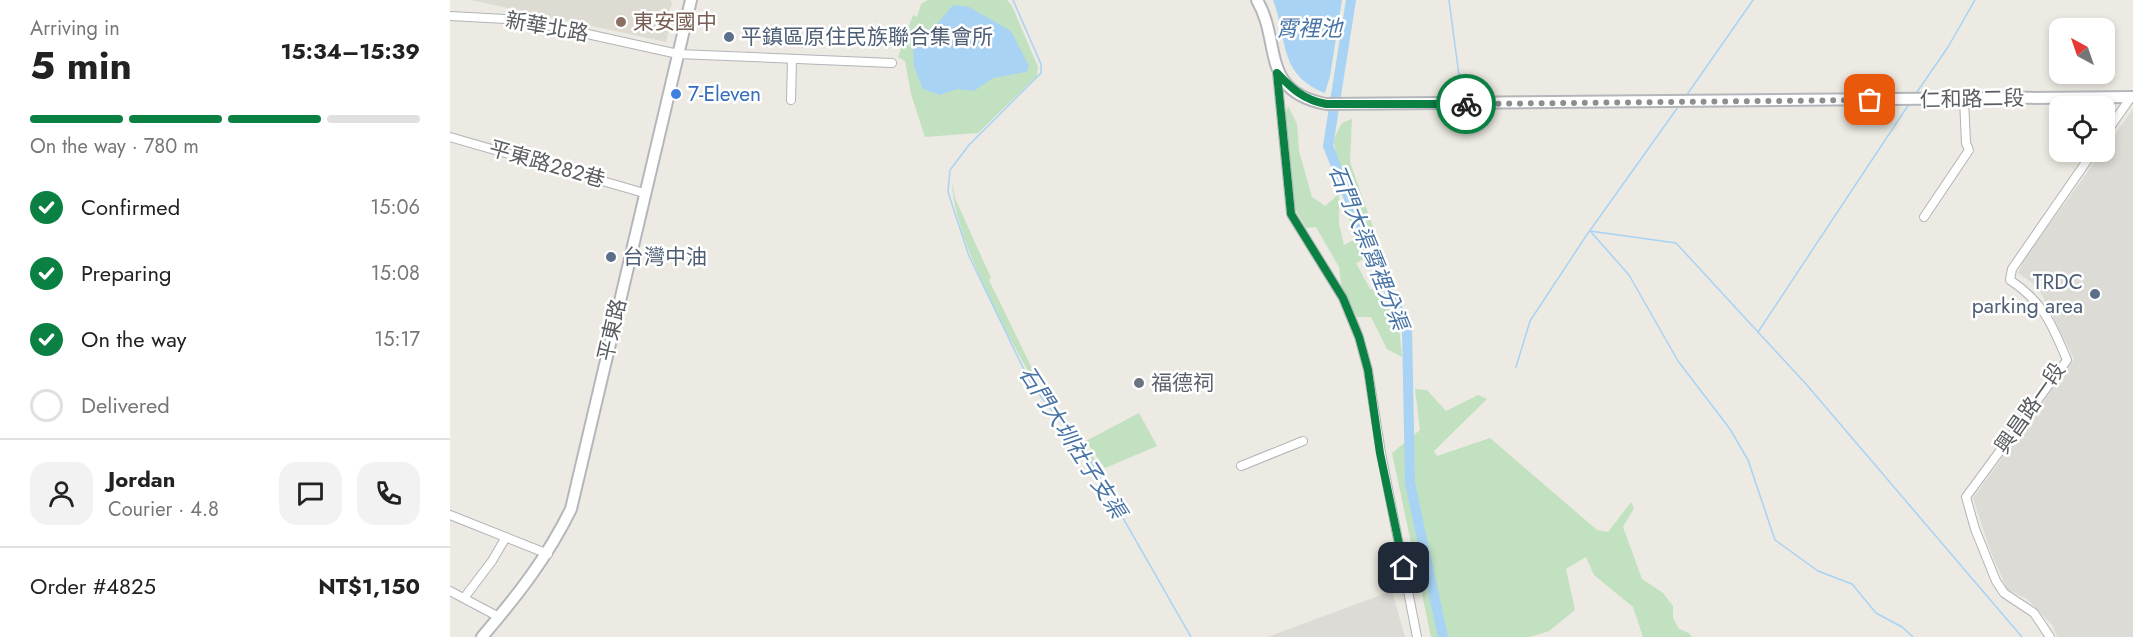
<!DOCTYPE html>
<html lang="en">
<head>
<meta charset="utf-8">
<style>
  :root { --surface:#fff; --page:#f2f2f2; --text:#222; --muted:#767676; --line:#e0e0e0; --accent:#0b8043 }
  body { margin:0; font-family:Jost,"Noto Sans TC",sans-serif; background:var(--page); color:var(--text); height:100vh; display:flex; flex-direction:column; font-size:22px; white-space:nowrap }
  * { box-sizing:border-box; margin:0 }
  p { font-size:20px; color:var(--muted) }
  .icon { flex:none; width:33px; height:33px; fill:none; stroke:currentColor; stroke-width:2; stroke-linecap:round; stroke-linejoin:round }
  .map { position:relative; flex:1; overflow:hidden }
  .details { display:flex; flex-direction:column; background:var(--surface); width:450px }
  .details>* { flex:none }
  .needle { width:39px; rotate:320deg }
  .buttons { position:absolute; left:1599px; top:18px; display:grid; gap:12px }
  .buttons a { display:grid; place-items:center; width:66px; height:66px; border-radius:12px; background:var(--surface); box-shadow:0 3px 9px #0003; font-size:30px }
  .pin { position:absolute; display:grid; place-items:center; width:51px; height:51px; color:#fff; margin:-26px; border-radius:12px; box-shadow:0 3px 9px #0006 }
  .courier { position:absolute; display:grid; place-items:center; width:60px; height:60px; margin:-30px; border:4px solid #0b8043; border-radius:50%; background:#fff; color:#222; box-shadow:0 2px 8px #0007 }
  .head em { font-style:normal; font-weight:700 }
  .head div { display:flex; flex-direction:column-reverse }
  .head { display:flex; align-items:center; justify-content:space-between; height:102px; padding:0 30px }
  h1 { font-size:39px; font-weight:700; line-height:45px }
  .bar { display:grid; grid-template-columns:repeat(4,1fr); gap:9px 6px; align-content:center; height:72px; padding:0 30px }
  .bar i { height:8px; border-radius:4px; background:var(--line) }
  .bar .active { background:var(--accent) }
  .bar p { grid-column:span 4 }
  .line { display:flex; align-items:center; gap:15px; padding:0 30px; border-top:2px solid var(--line) }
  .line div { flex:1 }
  .round { display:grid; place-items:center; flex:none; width:63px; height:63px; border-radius:18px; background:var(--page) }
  ol { padding:0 30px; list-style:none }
  li { display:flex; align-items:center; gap:18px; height:66px }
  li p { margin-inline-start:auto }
  li .icon { padding:6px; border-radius:50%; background:var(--accent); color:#fff; stroke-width:4 }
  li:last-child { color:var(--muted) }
  li i { width:33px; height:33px; border:3px solid var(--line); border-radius:50% }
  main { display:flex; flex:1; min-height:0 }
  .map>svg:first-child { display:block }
</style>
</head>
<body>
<main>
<section class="details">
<div class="head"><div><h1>5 min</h1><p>Arriving in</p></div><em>15:34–15:39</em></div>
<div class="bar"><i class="active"></i><i class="active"></i><i class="active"></i><i></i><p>On the way · 780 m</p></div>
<ol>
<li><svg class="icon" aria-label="check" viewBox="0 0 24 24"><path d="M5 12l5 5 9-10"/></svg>Confirmed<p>15:06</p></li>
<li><svg class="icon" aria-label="check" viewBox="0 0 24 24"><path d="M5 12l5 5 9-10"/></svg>Preparing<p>15:08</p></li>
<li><svg class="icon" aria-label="check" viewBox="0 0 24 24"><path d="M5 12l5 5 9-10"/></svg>On the way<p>15:17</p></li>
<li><i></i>Delivered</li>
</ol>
<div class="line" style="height:108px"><a class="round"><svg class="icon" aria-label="person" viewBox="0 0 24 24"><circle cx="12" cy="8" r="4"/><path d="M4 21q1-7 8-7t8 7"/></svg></a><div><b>Jordan</b><p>Courier · 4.8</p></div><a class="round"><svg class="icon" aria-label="chat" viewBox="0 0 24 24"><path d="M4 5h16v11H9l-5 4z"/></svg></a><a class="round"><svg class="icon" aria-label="phone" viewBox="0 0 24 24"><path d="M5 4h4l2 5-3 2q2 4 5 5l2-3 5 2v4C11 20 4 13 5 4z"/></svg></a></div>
<div class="line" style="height:78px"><div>Order #4825</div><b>NT$1,150</b></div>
</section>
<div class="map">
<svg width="1683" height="637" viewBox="0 0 1683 637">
  <rect width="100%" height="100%" fill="#eceae2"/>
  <!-- industrial -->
  <g fill="#dddbd6">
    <polygon points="1683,109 1683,637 1607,637 1603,626 1577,599 1557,589 1540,550 1523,498 1624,359 1588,287 1568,273 1573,261"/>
    <polygon points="942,591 955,637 817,637"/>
  </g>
  <!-- education -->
  <polygon fill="#dedbd3" points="21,0 221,0 222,4 216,19 220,26 216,42"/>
  <!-- green -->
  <g fill="#c1e1c1">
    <polygon points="478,0 557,0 562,6 588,67 587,76 528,133 475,137 461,94 455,61 448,57 463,15 467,17 471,4"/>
    <polygon points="838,106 847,124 849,151 862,197 875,206 889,194 889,224 894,245 904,240 883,140 892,123 902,119 900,162 931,250 906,263 920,289 931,291 949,327 952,357 937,349 921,317 907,317 892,290 889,267 866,227 856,228 844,207 832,124"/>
    <path d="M502,182L505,198L541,278L539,280L594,393L654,471L649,474C644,466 640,457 636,451C621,430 600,412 588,389C559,337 504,241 502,182Z"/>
    <polygon points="965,389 977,390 996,411 1028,395 1037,399 984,451 987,456 1040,438 1147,530 1158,532 1181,502 1184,508 1173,527 1192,579 1213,593 1223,606 1223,618 1229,629 1239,633 1242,637 1193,637 1183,607 1144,575 1136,557 1116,569 1125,610 1099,631 1080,637 981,637 942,453 970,430"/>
    <polygon points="689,413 707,446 655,468 636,441"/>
  </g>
  <!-- water -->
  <g fill="#a8d3f5">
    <path d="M823,0H892L880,76L875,93C828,75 838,39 823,0Z"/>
    <polygon points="503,5 519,7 561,31 579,66 576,72 543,78 524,91 507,89 490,95 473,89 464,67 463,42 467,36 482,30"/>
  </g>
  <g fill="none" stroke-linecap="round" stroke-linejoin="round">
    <!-- stream -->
    <g stroke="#a8d3f5" stroke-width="1.5">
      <polyline points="563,0 591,64 591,73 519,145 500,170 498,192 519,256 580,382 641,462 741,637"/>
      <polyline points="999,0 1012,98"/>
      <polyline points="1465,95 1498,47 1525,0"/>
      <polyline points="1236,96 1303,0"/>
      <polyline points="1140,231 1226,243 1356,384 1572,637"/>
      <polyline points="1141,232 1179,275 1228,361 1280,429 1298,460 1325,540 1368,571 1402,584 1426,613 1452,627 1463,637"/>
      <polyline points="1308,332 1459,104"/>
      <polyline points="1066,367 1080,321 1136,236 1228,107"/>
    </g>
    <!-- river -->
    <polyline stroke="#a8d3f5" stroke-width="10" points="901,0 878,146 923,259 957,328 960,483 993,637"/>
    <!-- street casing -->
    <g stroke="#b3b4b8" stroke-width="10">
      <g id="street">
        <polyline points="0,16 74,20 228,54 442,63"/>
        <polyline points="827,73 841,214 893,298 909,337 918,370 931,453 967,637"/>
        <polyline points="341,100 342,60"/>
        <polyline points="1654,136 1681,97"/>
        <polyline points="0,137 194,193"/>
        <polyline points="1474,217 1519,150 1516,143 1514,99"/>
        <polyline points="791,466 853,441"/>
        <polyline points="0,515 98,554"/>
        <polyline points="0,591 49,617"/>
        <polyline points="14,598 42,561 56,537"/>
        <path d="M1600,637L1584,613L1554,593L1546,581L1525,529L1516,497L1617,360C1602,324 1593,302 1560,280L1562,269L1643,152"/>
      </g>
    </g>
    <!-- secondary casing -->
    <g stroke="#b4b6bb" stroke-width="14">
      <g id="secondary">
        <path d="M807,0C832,43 809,91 876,104L1683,97"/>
        <path d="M32,637C67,596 97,558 121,509L241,0"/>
      </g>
    </g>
    <!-- street -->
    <use href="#street" stroke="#fff" stroke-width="8"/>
    <!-- secondary -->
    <use href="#secondary" stroke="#fff" stroke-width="10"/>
  </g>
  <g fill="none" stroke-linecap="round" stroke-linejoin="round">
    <!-- done -->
    <polyline stroke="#8d8e8e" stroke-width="6" stroke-dasharray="0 10.8" points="1016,104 1420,100"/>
    <!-- route -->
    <path stroke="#0b8043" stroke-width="8" d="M954,568L930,453L918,370L909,337L893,298L841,214L827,73C842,89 854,100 876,104H1016"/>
  </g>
  <!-- markers -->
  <circle fill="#8d6e63" stroke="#fff" stroke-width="2" cx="171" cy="22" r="6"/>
  <g fill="#5c6f8a" stroke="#fff" stroke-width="2">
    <circle cx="279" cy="37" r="6"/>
    <circle cx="161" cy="257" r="6"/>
    <circle cx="1645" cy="294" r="6"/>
  </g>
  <circle fill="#3f7fe0" stroke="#fff" stroke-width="2" cx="226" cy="94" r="6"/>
  <circle fill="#6b7280" stroke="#fff" stroke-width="2" cx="689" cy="383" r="6"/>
  <g text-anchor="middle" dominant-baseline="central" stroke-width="5" stroke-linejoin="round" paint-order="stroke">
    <!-- education labels -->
    <g font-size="21" fill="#785e54" stroke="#fff" text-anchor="start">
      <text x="183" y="22">東安國中</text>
    </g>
    <!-- street labels -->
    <g font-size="21" fill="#5a5d61" stroke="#fff">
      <text transform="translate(97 27) rotate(10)">新華北路</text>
      <text transform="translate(1522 99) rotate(-1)">仁和路二段</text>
      <text transform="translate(97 164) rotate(16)">平東路282巷</text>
      <text transform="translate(162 330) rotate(-77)">平東路</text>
      <text transform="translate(1580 408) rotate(-55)">興昌路一段</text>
    </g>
    <!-- service labels -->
    <g font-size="21" fill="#4e5e75" stroke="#fff" text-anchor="start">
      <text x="291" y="37">平鎮區原住民族聯合集會所</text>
      <text x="173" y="257">台灣中油</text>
      <text x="1633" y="282" text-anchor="end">TRDC<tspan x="1633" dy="24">parking area</tspan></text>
    </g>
    <!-- shop labels -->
    <g font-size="21" fill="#366cbe" stroke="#fff" text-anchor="start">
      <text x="238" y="94">7-Eleven</text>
    </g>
    <!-- worship labels -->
    <g font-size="21" fill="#5b616d" stroke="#fff" text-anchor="start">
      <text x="701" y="383">福德祠</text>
    </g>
    <!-- water labels -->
    <g font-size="22" font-style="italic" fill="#4874a5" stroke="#fff">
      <text x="859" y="28">霄裡池</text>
      <text transform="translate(919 247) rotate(68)">石門大渠霄裡分渠</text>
      <text transform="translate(623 442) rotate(57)">石門大圳社子支渠</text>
    </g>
  </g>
</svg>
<div class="buttons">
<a><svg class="needle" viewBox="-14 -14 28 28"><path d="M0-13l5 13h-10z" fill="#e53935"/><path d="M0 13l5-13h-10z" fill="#767676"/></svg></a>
<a><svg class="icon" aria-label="locate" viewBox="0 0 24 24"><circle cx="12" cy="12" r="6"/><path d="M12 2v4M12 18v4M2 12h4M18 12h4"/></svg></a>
</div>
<div class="pin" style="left:1420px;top:100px;background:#ea580c"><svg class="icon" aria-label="bag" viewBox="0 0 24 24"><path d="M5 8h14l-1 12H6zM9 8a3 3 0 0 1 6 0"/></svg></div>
<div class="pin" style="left:954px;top:568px;background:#1f2937"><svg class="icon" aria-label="home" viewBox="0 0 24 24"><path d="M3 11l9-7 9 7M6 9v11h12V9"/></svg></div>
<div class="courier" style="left:1016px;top:104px"><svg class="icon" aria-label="bike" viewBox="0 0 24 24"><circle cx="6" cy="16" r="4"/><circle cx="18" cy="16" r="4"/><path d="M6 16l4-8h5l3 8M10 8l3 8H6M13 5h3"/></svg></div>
</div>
</main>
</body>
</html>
